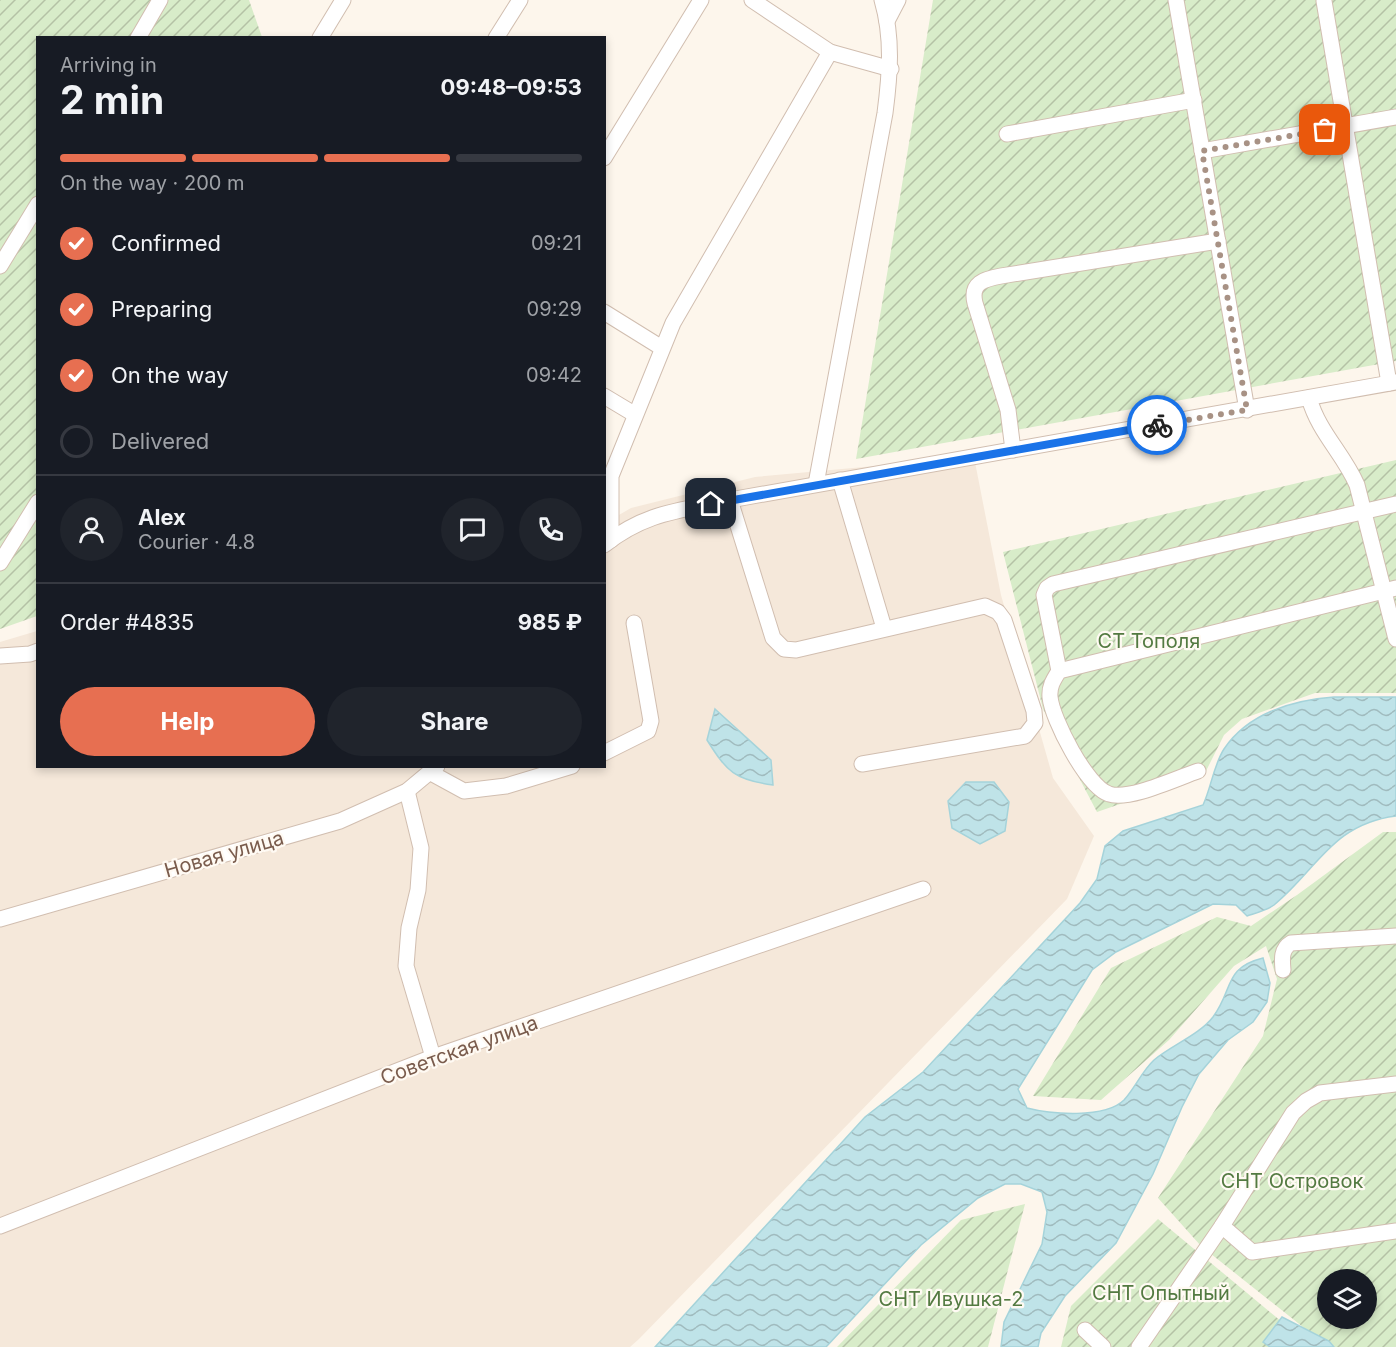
<!DOCTYPE html>
<html lang="en">
<head>
<meta charset="utf-8">
<style>
  :root { --surface:#171b24; --page:#20242c; --text:#f1f3f6; --muted:#9ea1a6; --line:#363941; --accent:#e76f51 }
  body { margin:0; font-family:Inter,sans-serif; background:var(--page); color:var(--text); height:100vh; display:flex; flex-direction:column; font-size:22px; white-space:nowrap }
  * { box-sizing:border-box; margin:0 }
  p { font-size:20px; color:var(--muted) }
  .icon { flex:none; width:33px; height:33px; fill:none; stroke:currentColor; stroke-width:2; stroke-linecap:round; stroke-linejoin:round }
  .map { position:relative; flex:1; overflow:hidden }
  .drawer { position:absolute; left:36px; top:36px; width:570px; height:732px; display:flex; flex-direction:column; background:var(--surface); border-radius:0px; box-shadow:0 3px 9px #0003 }
  .drawer>* { flex:none }
  .fabs { position:absolute; left:1317px; top:1269px; display:grid; gap:12px }
  .fabs a { display:grid; place-items:center; width:60px; height:60px; border-radius:50%; background:var(--surface); box-shadow:0 3px 9px #0003; font-size:30px }
  .pin { position:absolute; display:grid; place-items:center; width:51px; height:51px; color:#fff; margin:-26px; border-radius:12px; box-shadow:0 3px 9px #0006 }
  .courier { position:absolute; display:grid; place-items:center; width:60px; height:60px; margin:-30px; border:4px solid #1a73e8; border-radius:50%; background:#fff; color:#222; box-shadow:0 2px 8px #0007 }
  .overview em { font-style:normal; font-weight:700 }
  .overview div { display:flex; flex-direction:column-reverse }
  .overview { display:flex; align-items:center; justify-content:space-between; height:102px; padding:0 24px }
  h1 { font-size:39px; font-weight:700; line-height:45px }
  .bar { display:grid; grid-template-columns:repeat(4,1fr); gap:9px 6px; align-content:center; height:72px; padding:0 24px }
  .bar i { height:8px; border-radius:4px; background:var(--line) }
  .bar .on { background:var(--accent) }
  .bar p { grid-column:span 4 }
  .line { display:flex; align-items:center; gap:15px; padding:0 24px; border-top:2px solid var(--line) }
  .line div { flex:1 }
  .round { display:grid; place-items:center; flex:none; width:63px; height:63px; border-radius:32px; background:var(--page) }
  ol { padding:0 24px; list-style:none }
  li { display:flex; align-items:center; gap:18px; height:66px }
  li p { margin-inline-start:auto }
  li .icon { padding:6px; border-radius:50%; background:var(--accent); color:#fff; stroke-width:4 }
  li:last-child { color:var(--muted) }
  li i { width:33px; height:33px; border:3px solid var(--line); border-radius:50% }
  .cta { display:flex; gap:12px; margin-top:auto; padding:12px 24px }
  .cta a { flex:1; height:69px; border-radius:36px; background:var(--accent); color:#fff; font-size:24px; font-weight:700; line-height:69px; text-align:center }
  .cta a+a { background:var(--page); color:var(--text) }
  .map>svg:first-child { display:block }
</style>
</head>
<body>
<div class="map">
<svg width="1396" height="1347" viewBox="0 0 1396 1347">
  <defs>
    <pattern id="garden-furrows" width="10" height="10" patternUnits="userSpaceOnUse" patternTransform="scale(1.5)"><rect width="10" height="10" fill="#d8ecc9"/><path d="M-1 1l2-2M0 10L10 0M9 11l2-2" fill="none" stroke="#b4c2a5"/></pattern>
    <pattern id="water-waves" width="16" height="10" patternUnits="userSpaceOnUse" patternTransform="scale(1.5)"><rect width="16" height="10" fill="#bfe3e8"/><path d="M0 5q4-4 8 0t8 0" fill="none" stroke="#a0bbbe"/></pattern>
  </defs>
  <rect width="100%" height="100%" fill="#fdf6ec"/>
  <!-- residential -->
  <polygon fill="#f5e8da" points="974,457 1001,595 1053,778 1094,836 1067,899 639,1339 630,1347 0,1347 0,642 37,631 38,766 604,766 605,523 631,508 755,477"/>
  <!-- garden -->
  <g fill="url(#garden-furrows)" fill-rule="evenodd">
    <polygon points="0,0 249,0 262,37 38,38 37,616 0,629"/>
    <polygon points="933,0 1396,0 1396,361 856,459"/>
    <polygon points="1396,460 1396,693 1315,693 1242,719 1224,735 1204,775 1097,812 1043,709 1003,552"/>
    <path d="M1383,832H1396V1347H1328L1201,1246L1158,1198L1263,1036L1277,979L1266,946L1234,966L1169,1040L1101,1100L1033,1096L1111,968L1217,917L1251,926L1297,895ZM1328,1280H1366V1318H1328Z"/>
    <polygon points="1025,1204 988,1347 837,1347 961,1220"/>
    <polygon points="1158,1219 1312,1347 1061,1347 1071,1306"/>
  </g>
  <!-- water -->
  <g fill="url(#water-waves)" stroke="#a5d3da" stroke-width="1.5">
    <path d="M1334,697H1396V816C1332,824 1317,870 1274,905C1267,910 1256,913 1247,916L1236,905L1213,904L1116,952L1092,970L1018,1089L1027,1108C1050,1114 1105,1119 1124,1100C1135,1088 1142,1071 1154,1060C1172,1045 1199,1035 1213,1017C1234,989 1223,968 1263,958L1270,983L1267,1002L1253,1022L1228,1040L1199,1074L1182,1107L1153,1174L1116,1243L1065,1296L1041,1333L1038,1347H1001L1004,1322L1042,1244L1047,1212L1042,1192L1021,1184H1005L978,1198L921,1245L826,1347H655L865,1117L923,1072L1080,903L1097,879L1105,846L1123,831L1203,805C1211,788 1214,764 1224,749C1248,713 1293,700 1334,697Z"/>
    <path d="M715,709L771,760L773,785C735,780 727,772 707,740Z"/>
    <polygon points="966,782 994,782 1009,802 1005,831 980,844 952,828 948,801"/>
    <polygon points="1282,1317 1329,1341 1334,1347 1270,1347 1263,1342"/>
  </g>
  <g fill="none" stroke-linecap="round" stroke-linejoin="round">
    <!-- minor casing -->
    <g stroke="#d1beb0" stroke-width="17">
      <g id="minor">
        <polyline points="752,0 830,52 891,69"/>
        <polyline points="1176,0 1247,410"/>
        <polyline points="1324,1 1389,383"/>
        <polyline points="887,21 898,0"/>
        <polyline points="138,38 160,0"/>
        <polyline points="320,38 343,0"/>
        <polyline points="496,38 520,0"/>
        <polyline points="1007,134 1194,100"/>
        <polyline points="1202,151 1396,117"/>
        <polyline points="604,158 701,0"/>
        <polyline points="0,266 38,204"/>
        <polyline points="604,312 662,348"/>
        <polyline points="604,396 634,414"/>
        <path d="M1309,398C1319,433 1343,453 1357,485L1396,639"/>
        <path d="M1013,450L1008,410L975,303C970,283 984,279 1001,276L1218,241"/>
        <polyline points="840,480 884,628"/>
        <path d="M816,484L885,113C890,74 893,38 882,0"/>
        <polyline points="730,500 773,638 784,649 796,650 985,606 998,612 1004,620 1034,711 1035,723 1025,736 862,764"/>
        <polyline points="611,540 611,476 673,323 830,52"/>
        <path d="M604,545C646,512 679,511 730,500L1396,382"/>
        <polyline points="0,563 38,502"/>
        <polyline points="0,656 30,654 38,651"/>
        <polyline points="1059,671 1044,595 1047,588 1053,584 1396,504"/>
        <polyline points="604,753 648,731 651,721 634,623"/>
        <path d="M1198,771C1177,778 1129,801 1109,794C1087,787 1052,719 1050,697C1049,686 1054,679 1059,671L1396,588"/>
        <polyline points="431,773 464,791 506,786 572,766"/>
        <polyline points="407,791 421,848 418,890 409,928 406,966 433,1057"/>
        <polyline points="0,919 340,821 407,791 437,766"/>
        <path d="M1283,970C1282,959 1281,949 1291,943L1396,936"/>
        <polyline points="0,1226 433,1057 923,889"/>
        <polyline points="1222,1226 1252,1252 1396,1231"/>
        <polyline points="1085,1330 1103,1347"/>
        <polyline points="1139,1347 1222,1226 1293,1113 1306,1101 1320,1093 1396,1084"/>
      </g>
    </g>
    <!-- minor -->
    <use href="#minor" stroke="#fff" stroke-width="15"/>
  </g>
  <g fill="none" stroke-linecap="round" stroke-linejoin="round">
    <!-- done -->
    <polyline stroke="#a89285" stroke-width="6" stroke-dasharray="0 10.8" points="1157,425 1247,410 1202,151 1325,130"/>
    <!-- route -->
    <polyline stroke="#1a73e8" stroke-width="8" points="711,504 1157,425"/>
  </g>
  <g text-anchor="middle" dominant-baseline="central" stroke-width="4.5" stroke-linejoin="round" paint-order="stroke">
    <!-- park labels -->
    <g font-size="20" fill="#537a41" stroke="#fffaf3">
      <text x="1149" y="641">СТ Тополя</text>
      <text x="1292" y="1181">СНТ Островок</text>
      <text x="1161" y="1293">СНТ Опытный</text>
      <text x="951" y="1299">СНТ Ивушка-2</text>
    </g>
    <!-- street labels -->
    <g font-size="20" fill="#7a5c4d" stroke="#fffaf3">
      <text transform="translate(224 854) rotate(-16)">Новая улица</text>
      <text transform="translate(459 1050) rotate(-20)">Советская улица</text>
    </g>
  </g>
</svg>
<div class="fabs">
<a><svg class="icon" aria-label="layers" viewBox="0 0 24 24"><path d="M12 4l9 5-9 5-9-5zM3 14l9 5 9-5"/></svg></a>
</div>
<div class="pin" style="left:1325px;top:130px;background:#ea580c"><svg class="icon" aria-label="bag" viewBox="0 0 24 24"><path d="M5 8h14l-1 12H6zM9 8a3 3 0 0 1 6 0"/></svg></div>
<div class="pin" style="left:711px;top:504px;background:#1f2937"><svg class="icon" aria-label="home" viewBox="0 0 24 24"><path d="M3 11l9-7 9 7M6 9v11h12V9"/></svg></div>
<div class="courier" style="left:1157px;top:425px"><svg class="icon" aria-label="bike" viewBox="0 0 24 24"><circle cx="6" cy="16" r="4"/><circle cx="18" cy="16" r="4"/><path d="M6 16l4-8h5l3 8M10 8l3 8H6M13 5h3"/></svg></div>
<section class="drawer">
<div class="overview"><div><h1>2 min</h1><p>Arriving in</p></div><em>09:48–09:53</em></div>
<div class="bar"><i class="on"></i><i class="on"></i><i class="on"></i><i></i><p>On the way · 200 m</p></div>
<ol>
<li><svg class="icon" aria-label="check" viewBox="0 0 24 24"><path d="M5 12l5 5 9-10"/></svg>Confirmed<p>09:21</p></li>
<li><svg class="icon" aria-label="check" viewBox="0 0 24 24"><path d="M5 12l5 5 9-10"/></svg>Preparing<p>09:29</p></li>
<li><svg class="icon" aria-label="check" viewBox="0 0 24 24"><path d="M5 12l5 5 9-10"/></svg>On the way<p>09:42</p></li>
<li><i></i>Delivered</li>
</ol>
<div class="line" style="height:108px"><a class="round"><svg class="icon" aria-label="person" viewBox="0 0 24 24"><circle cx="12" cy="8" r="4"/><path d="M4 21q1-7 8-7t8 7"/></svg></a><div><b>Alex</b><p>Courier · 4.8</p></div><a class="round"><svg class="icon" aria-label="chat" viewBox="0 0 24 24"><path d="M4 5h16v11H9l-5 4z"/></svg></a><a class="round"><svg class="icon" aria-label="phone" viewBox="0 0 24 24"><path d="M5 4h4l2 5-3 2q2 4 5 5l2-3 5 2v4C11 20 4 13 5 4z"/></svg></a></div>
<div class="line" style="height:78px"><div>Order #4835</div><b>985 ₽</b></div>
<div class="cta"><a>Help</a><a>Share</a></div>
</section>
</div>
</body>
</html>
